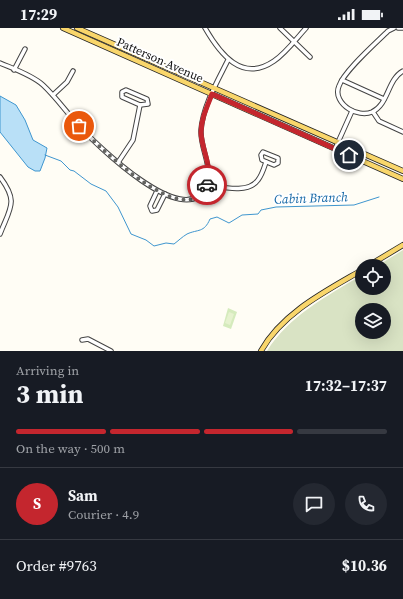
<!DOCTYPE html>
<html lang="en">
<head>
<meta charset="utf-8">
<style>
  :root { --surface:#171b24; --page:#242831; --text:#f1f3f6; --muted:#9ea1a6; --line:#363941; --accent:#c4262e }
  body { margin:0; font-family:"Source Serif 4",serif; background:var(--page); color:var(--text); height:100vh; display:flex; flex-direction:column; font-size:15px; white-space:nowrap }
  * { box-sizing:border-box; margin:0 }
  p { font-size:13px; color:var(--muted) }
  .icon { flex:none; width:22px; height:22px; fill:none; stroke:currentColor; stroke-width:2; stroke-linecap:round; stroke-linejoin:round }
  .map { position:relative; height:323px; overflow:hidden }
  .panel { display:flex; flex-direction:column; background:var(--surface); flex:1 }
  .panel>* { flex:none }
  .buttons { position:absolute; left:355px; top:231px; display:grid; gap:8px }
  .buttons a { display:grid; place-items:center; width:36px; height:36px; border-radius:50%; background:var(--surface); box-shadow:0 4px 16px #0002; font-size:20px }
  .pin { position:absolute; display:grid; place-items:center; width:34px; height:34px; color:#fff; margin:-17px; border:2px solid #fff; border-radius:50%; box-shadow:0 1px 4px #0007 }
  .courier { position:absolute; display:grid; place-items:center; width:40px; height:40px; margin:-20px; border:3px solid #c4262e; border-radius:50%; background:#fff; color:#222; box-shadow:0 1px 5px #0007 }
  .headline em { font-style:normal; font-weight:700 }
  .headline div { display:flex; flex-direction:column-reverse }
  .headline { display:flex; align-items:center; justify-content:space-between; height:68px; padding:0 16px }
  h1 { font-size:26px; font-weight:700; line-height:30px }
  .bar { display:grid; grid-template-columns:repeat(4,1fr); gap:6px 4px; align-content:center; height:48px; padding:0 16px }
  .bar i { height:5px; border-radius:3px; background:var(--line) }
  .bar .active { background:var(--accent) }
  .bar p { grid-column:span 4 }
  .line { display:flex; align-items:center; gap:10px; padding:0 16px; border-top:1px solid var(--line) }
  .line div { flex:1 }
  .round { display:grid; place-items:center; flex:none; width:42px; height:42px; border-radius:21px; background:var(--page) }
  .status { display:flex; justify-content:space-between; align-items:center; height:28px; padding:0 20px; background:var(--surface); direction:ltr }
  .status svg { height:11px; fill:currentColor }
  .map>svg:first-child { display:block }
</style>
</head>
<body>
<div class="status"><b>17:29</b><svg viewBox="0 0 49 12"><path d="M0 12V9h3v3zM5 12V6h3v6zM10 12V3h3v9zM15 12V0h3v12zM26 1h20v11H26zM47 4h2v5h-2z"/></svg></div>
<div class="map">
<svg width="403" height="323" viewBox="0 0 403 323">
  <rect width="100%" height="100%" fill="#fffdf5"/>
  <!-- green -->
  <polygon fill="#d5ebbd" points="228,280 237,284 231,301 223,298"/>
  <!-- cemetery -->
  <path fill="#d9e3c4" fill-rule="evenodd" d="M403,222V323H267C289,288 327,268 362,247V260H384V238H377ZM362,282H384V304H362Z"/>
  <!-- pitch -->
  <polygon fill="#e6f2cf" points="229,284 234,286 230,297 225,295"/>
  <!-- water -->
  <polygon fill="#b9e0f7" stroke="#3f96cf" points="0,68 16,77 25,92 33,112 47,120 45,130 40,143 35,143 28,139 0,104"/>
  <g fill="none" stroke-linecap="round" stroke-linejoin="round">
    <!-- stream -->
    <path stroke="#3f96cf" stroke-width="1" d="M45,127L61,133L70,142L74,143L91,156L106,163L118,179L131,206L146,212L154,218L166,215L174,216C178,213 182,209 187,206C198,201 204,205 210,191L217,189L229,195L242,187L258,186L261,182L276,179L354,177L379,169"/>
    <!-- minor casing -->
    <g stroke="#444" stroke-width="5.5">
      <g id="minor">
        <path d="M205,0C220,26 242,55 274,33C286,25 296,11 306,0"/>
        <polyline points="280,0 310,29"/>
        <path d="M394,0L388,3C376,15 344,43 339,58C335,67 341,76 349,81C355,85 365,87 372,84C389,76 387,52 403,43"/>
        <polyline points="398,0 403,0"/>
        <path d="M0,35C14,41 32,47 43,57C56,69 67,85 79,98C96,116 185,204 206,159C214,140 200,121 201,102C203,78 217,54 228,32"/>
        <polyline points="14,42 25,21"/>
        <polyline points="342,52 384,71"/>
        <polygon points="126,62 147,71 148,76 140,77 122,69 122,64"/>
        <polyline points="53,67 67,54 73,43"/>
        <polyline points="373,84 379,93 403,104"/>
        <polyline points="335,121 352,83"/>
        <polygon points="263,124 278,130 278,135 274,137 262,132 261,127"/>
        <polyline points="119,133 133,112 140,77"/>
        <path d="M0,149C19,174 10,180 0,206"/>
        <path d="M207,157C222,159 248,166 258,152C262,147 264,140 266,134"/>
        <polyline points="157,163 150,178 152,183 157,182 165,166"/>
        <polyline points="82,312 88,311 111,323"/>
      </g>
    </g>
    <!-- major casing -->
    <g stroke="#222" stroke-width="6">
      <g id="major">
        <polyline points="63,0 403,151"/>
        <polyline points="77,0 403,143"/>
        <polyline points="368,238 403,217"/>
        <path d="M261,323C282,285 326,263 362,242"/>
      </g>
    </g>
    <!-- minor -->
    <use href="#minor" stroke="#fff" stroke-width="3.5"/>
    <!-- major -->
    <use href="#major" stroke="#f9d66b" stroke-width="4.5"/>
  </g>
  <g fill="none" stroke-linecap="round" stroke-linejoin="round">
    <!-- done -->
    <path stroke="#646461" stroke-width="4" stroke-dasharray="0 7.2" d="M79,98C96,116 187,207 207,157"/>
    <!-- route -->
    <path stroke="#c4262e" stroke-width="5" d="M207,157C213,139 202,123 201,105C201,91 207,79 212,66L349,127"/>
  </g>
  <g text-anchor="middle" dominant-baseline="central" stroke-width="4" stroke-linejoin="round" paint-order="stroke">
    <!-- street labels -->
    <g font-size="12" fill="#111" stroke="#fff">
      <text transform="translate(160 32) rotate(24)">Patterson Avenue</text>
    </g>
    <!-- water labels -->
    <g font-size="13" font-style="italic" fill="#1768a6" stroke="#fff">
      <text transform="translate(311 170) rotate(-2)">Cabin Branch</text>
    </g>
  </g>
</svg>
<div class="buttons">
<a><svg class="icon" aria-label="locate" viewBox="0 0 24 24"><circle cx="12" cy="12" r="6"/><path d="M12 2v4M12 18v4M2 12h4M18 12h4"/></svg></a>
<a><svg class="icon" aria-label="layers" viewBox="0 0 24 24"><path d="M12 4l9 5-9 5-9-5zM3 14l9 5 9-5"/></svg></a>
</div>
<div class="pin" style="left:79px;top:98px;background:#ea580c"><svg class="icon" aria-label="bag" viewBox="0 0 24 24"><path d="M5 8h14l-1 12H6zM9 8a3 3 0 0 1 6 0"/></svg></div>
<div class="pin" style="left:349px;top:127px;background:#1f2937"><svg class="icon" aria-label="home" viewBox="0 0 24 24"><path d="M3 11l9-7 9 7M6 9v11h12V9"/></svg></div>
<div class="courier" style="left:207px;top:157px"><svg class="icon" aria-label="car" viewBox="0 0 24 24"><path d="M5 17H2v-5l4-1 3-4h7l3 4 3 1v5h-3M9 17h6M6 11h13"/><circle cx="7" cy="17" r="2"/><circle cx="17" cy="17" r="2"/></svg></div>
</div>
<section class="panel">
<div class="headline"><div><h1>3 min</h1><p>Arriving in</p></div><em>17:32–17:37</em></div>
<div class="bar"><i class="active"></i><i class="active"></i><i class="active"></i><i></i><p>On the way · 500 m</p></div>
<div class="line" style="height:72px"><b class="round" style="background:var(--accent);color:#fff">S</b><div><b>Sam</b><p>Courier · 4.9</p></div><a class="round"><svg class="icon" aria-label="chat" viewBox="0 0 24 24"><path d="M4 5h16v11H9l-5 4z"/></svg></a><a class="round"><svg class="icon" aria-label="phone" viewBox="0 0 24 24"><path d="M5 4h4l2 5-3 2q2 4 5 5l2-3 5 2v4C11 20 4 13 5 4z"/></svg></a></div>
<div class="line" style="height:52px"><div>Order #9763</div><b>$10.36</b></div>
</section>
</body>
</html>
